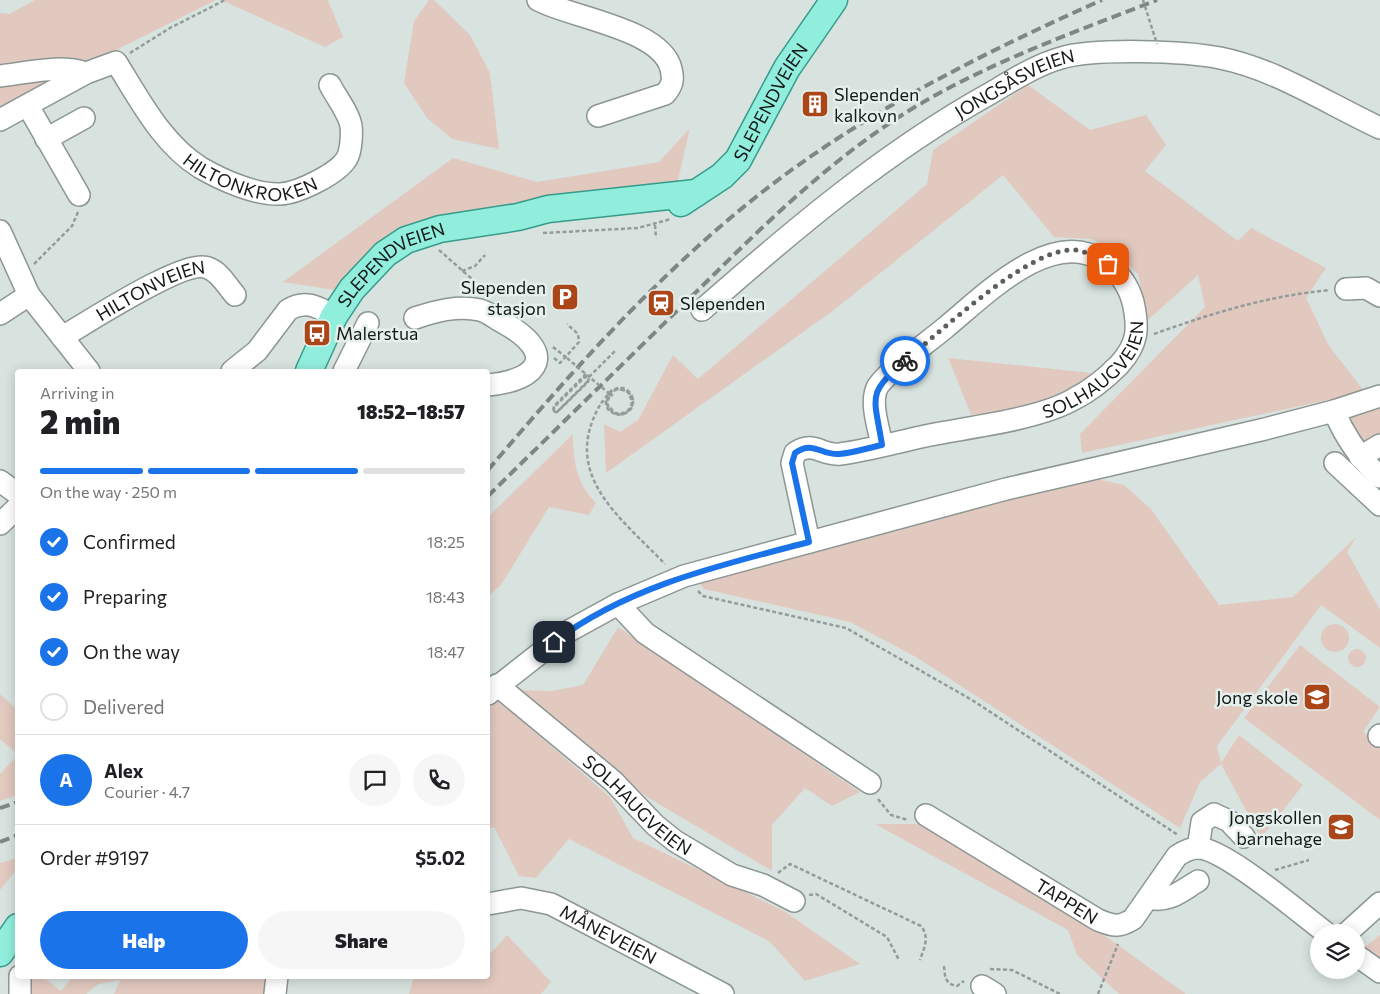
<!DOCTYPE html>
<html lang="en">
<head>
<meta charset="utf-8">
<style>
  :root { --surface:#fff; --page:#f6f6f6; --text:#202124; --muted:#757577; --line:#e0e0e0; --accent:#1a73e8 }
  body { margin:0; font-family:Commissioner,sans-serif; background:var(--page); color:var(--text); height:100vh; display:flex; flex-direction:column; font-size:19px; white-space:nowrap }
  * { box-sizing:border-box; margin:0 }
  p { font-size:16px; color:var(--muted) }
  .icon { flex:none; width:28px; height:28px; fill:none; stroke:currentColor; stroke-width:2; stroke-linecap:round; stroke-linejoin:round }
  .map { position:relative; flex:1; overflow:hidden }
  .side { position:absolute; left:15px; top:369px; width:475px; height:610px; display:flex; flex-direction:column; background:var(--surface); border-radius:5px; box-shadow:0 2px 12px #0003 }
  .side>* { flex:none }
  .fabs { position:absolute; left:1310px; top:924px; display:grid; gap:10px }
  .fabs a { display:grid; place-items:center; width:55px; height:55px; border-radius:50%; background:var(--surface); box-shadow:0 2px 12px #0003; font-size:25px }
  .pin { position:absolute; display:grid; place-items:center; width:42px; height:42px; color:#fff; margin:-21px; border-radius:10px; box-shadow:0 2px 8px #0006 }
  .courier { position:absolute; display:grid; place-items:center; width:50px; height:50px; margin:-25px; border:4px solid #1a73e8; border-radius:50%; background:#fff; color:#222; box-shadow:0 1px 6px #0007 }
  .headline em { font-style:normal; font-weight:800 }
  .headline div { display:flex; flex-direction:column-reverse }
  .headline { display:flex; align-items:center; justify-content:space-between; height:85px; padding:0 25px }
  h1 { font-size:32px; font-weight:800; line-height:38px }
  .bar { display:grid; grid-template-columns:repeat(4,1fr); gap:8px 5px; align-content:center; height:60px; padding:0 25px }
  .bar i { height:6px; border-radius:4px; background:var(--line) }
  .bar .active { background:var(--accent) }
  .bar p { grid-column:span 4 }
  .line { display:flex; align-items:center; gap:12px; padding:0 25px; border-top:1px solid var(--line) }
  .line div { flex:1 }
  .round { display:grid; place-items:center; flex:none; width:52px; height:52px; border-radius:26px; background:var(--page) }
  ol { padding:0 25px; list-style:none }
  li { display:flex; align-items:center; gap:15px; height:55px }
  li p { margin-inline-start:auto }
  li .icon { padding:5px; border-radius:50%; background:var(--accent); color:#fff; stroke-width:4 }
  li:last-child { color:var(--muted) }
  li i { width:28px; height:28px; border:2px solid var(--line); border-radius:50% }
  .action { display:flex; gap:10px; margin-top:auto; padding:10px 25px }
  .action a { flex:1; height:58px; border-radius:30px; background:var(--accent); color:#fff; font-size:20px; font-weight:800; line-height:58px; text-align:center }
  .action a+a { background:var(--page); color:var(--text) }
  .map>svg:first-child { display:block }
</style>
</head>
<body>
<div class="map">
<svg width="1380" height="994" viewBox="0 0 1380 994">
  <rect width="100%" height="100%" fill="#d8e3e0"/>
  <!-- green -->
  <g fill="#e2c9bf">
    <polygon points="35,0 216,0 0,108 0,13 9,14"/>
    <polygon points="221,0 328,0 343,37 325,47"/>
    <polygon points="429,0 434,0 470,35 490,73 499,149 452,139 427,118 404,83 414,21"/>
    <polygon points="1028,85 1090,130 1146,115 1166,145 1145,171 1238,241 1251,228 1326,268 1306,298 1329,346 1365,392 1082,453 1080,434 1205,307 1198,275 1148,320 1138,274 1112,249 1091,239 1054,237 1003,175 834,310 606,473 604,424 620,432 638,420 673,355 698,379 927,184 933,150"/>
    <polygon points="690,128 676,189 429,225 357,270 335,290 283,282 453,158 537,182 659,162"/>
    <polygon points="948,358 1092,373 1054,404 1011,418 992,411 972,417"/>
    <polygon points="1380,403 1380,469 1349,428 1351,412"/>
    <path d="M573,434C573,461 576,483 596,503L589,515L549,507L501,585L488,596V517Z"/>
    <polygon points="1092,478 1124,485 1151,509 1219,605 1293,597 1357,536 1347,552 1380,610 1380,648 1321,605 1217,746 1221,763 1239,735 1303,785 1261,838 1221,764 1200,782 1180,828 916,657 850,622 704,589 700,584 701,579"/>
    <circle cx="1335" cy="638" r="14"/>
    <polygon points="618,627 860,792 832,806 805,788 772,825 772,871 647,797 514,690 552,691 583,685"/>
    <polygon points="1300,645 1380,707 1363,732 1380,744 1380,820 1244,718"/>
    <circle cx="1357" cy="658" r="9"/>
    <polygon points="0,694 17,710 17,754 0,739"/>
    <polygon points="498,700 610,797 633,838 784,911 860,964 805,981 769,941 569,839 536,878 519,876 494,827 488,829 488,709"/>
    <polygon points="17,756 17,795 0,801 0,774"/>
    <polygon points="875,824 922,824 1108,938 1186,994 1119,994 1077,955 1068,930"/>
    <polygon points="17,858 17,869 0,890 0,863"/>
    <polygon points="507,935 551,982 541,994 409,994 414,976 488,976 488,956"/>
    <polygon points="1380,935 1380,959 1365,947"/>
    <polygon points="24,976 42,976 61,991 73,976 272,976 268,994 114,994 120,980 98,984 86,994 23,994"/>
  </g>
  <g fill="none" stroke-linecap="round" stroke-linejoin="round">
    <!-- minor casing -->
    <g stroke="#8c9693" stroke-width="24">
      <g id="minor">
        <path d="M538,0C572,18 662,29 671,69C674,80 672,86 665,94L598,116"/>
        <path d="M0,76C29,73 58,64 86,73"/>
        <polyline points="28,106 79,195"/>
        <path id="s1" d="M0,120L86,73L116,62C140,100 162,144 201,168C222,180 255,195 280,194C298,193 341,173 348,156C351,149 352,134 351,126C349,113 336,97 330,85"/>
        <polyline points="46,139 84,118"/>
        <polyline points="0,231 29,295 89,371"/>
        <polyline points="1346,289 1366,288 1380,296"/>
        <path id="s2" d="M702,310C792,231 886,151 991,93C1013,80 1036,65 1061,58C1094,48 1185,51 1220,58C1276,69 1328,104 1380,128"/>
        <polyline points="0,314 29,295"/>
        <path d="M415,318C436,311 458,305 480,310C488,312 496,319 504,323C556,352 542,380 488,385"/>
        <path id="s3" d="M62,337C87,323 185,258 208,268C220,272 227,286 235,295"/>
        <path d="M232,371L257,351L288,310C305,299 318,307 334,316"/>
        <polyline points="344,371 368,323"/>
        <path d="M1334,411C1345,437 1359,458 1380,477"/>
        <polyline points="1360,457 1380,445"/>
        <polyline points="1335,463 1380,505"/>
        <polyline points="0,481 18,494"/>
        <polyline points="0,524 18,507"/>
        <path id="s4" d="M809,542L792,463L795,453C814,440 821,456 840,454C870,450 901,441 930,435C971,427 1040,419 1074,399C1090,391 1106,378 1119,365C1138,344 1139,329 1133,302C1128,284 1119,272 1103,261C1051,226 983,297 945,328C928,342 889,370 878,386C869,401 879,429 882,445"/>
        <polyline points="618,604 645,633 870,783"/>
        <path id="s5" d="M497,685L613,781L655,825L675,841L732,875L763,885L794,901"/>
        <polyline points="488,694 567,632 618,604 684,576 1006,489 1265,429 1334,411 1380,396"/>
        <polyline points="1379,736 1380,735"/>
        <path id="s6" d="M926,815L1098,920C1113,926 1119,928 1133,919L1177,856C1183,852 1190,848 1198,848C1224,848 1301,914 1325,932"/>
        <polyline points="1198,848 1202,822 1214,814 1229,821 1244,837"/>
        <path d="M1149,898C1169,903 1181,891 1198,881"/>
        <path id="s7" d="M488,904L521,898L551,904L723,994"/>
        <polyline points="1348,932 1380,903"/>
        <polyline points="1356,955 1380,972"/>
        <polyline points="982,986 995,994"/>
        <polyline points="20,994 20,976"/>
        <polyline points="275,994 277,976"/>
      </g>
    </g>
    <!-- major casing -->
    <g stroke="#369c8a" stroke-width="29">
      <g id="major">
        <path id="s8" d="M681,203L722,176L738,160L787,68L834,0"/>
        <path id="s9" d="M309,371L334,316L352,289L385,254L406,240L440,229L518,217L548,209L696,193"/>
        <polyline points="0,953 18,927"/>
      </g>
    </g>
    <!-- path -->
    <g stroke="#939c9a" stroke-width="2.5" stroke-dasharray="4 2.5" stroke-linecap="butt">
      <polyline points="130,53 170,28 225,0"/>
      <polyline points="655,225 656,238"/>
      <polyline points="543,233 638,228 671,219"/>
      <polyline points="439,250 489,294"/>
      <polyline points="34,264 72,226 78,212"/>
      <polyline points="462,271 475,266 485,255"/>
      <path d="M1154,334C1213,313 1267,296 1330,290"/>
      <polyline points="553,347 567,358"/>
      <polyline points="554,358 560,363 579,342 578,334 567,324"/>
      <polyline points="586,374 554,406 553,411 555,412 557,412 588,382 589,378 585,377 554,407 554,411 558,411 588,381"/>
      <polyline points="589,377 616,350"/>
      <polyline points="609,394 614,396 610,394"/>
      <path d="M600,405C560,475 621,518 665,564"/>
      <polyline points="698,591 703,596 846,628 972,700 1178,835"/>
      <polyline points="878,799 891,815 908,820"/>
      <polyline points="1275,870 1309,860"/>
      <path d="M778,873L790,864L921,926C930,938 924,948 920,960"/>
      <polyline points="809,895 816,894 887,937 899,960"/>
      <path d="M944,966C945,977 945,984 957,986L964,981"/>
      <polyline points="990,969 1012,970 1060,994"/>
      <polyline points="1098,994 1118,944"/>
    </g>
    <!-- minor -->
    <use href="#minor" stroke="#fff" stroke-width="21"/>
    <!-- major -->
    <use href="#major" stroke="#91eedd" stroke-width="26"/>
    <!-- rail -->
    <g stroke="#7f8785" stroke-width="4" stroke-dasharray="10 5" stroke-linecap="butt">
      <path d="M488,470C579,363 672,258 786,174C883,103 992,49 1102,0"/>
      <path d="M488,496C554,431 621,366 688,300C755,234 822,166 902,115C981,65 1070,34 1157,0"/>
      <polyline points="0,808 18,802"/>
      <polyline points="0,842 18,835"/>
    </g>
    <!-- path-bridge -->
    <g stroke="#939c9a" stroke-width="2.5" stroke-dasharray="4 2.5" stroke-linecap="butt">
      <polyline points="1143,0 1157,44"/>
      <path d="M567,358C581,370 595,382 610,394L607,404L615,413C624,415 631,411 632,401L628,392C617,386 607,391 607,404C610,413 620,419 628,411C646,394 610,378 606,399C603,419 635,420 633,399C632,396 630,392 627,390C615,382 606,397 600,405"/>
    </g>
  </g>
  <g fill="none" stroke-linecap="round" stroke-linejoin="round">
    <!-- done -->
    <path stroke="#59605e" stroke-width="5" stroke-dasharray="0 9" d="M905,361C940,332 1032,245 1076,250C1087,252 1099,258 1108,264"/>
    <!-- route -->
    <path stroke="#1a73e8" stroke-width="6" d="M554,642C628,586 721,565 809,542L792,463L795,453C813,440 820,455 839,454C853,453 868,448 882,445C875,398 865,394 905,361"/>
  </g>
  <!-- icons -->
  <defs>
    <g id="building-square" transform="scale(1.4375)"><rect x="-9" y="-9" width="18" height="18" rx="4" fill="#ab4618" stroke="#e5f0ed"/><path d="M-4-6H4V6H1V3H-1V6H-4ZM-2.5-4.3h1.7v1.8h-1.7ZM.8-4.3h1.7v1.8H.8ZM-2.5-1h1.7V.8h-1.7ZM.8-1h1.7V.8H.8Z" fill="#fff"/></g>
    <g id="parking-square" transform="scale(1.4375)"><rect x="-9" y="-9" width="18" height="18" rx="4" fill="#ab4618" stroke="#e5f0ed"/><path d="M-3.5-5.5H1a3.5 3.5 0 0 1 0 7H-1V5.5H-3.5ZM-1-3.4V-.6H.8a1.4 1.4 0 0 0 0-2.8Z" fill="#fff"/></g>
    <g id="station-square" transform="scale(1.4375)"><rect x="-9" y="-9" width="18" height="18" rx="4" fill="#ab4618" stroke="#e5f0ed"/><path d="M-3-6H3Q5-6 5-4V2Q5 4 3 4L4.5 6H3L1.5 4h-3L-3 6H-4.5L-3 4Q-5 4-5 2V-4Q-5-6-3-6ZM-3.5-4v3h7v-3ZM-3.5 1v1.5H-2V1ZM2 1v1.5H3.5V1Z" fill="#fff"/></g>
    <g id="bus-square" transform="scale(1.4375)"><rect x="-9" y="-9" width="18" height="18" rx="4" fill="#ab4618" stroke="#e5f0ed"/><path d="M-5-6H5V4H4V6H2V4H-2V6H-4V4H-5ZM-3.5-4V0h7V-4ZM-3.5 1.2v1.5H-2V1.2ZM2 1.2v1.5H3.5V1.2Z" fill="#fff"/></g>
    <g id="school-square" transform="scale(1.4375)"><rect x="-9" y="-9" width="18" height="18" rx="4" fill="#ab4618" stroke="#e5f0ed"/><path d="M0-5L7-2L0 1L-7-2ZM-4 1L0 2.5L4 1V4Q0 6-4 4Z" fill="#fff"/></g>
  </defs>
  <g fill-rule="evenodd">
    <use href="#building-square" x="815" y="104"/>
    <use href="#parking-square" x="565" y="297"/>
    <use href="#station-square" x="661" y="303"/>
    <use href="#bus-square" x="317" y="333"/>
    <use href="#school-square" x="1317" y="697"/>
    <use href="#school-square" x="1341" y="827"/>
  </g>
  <g text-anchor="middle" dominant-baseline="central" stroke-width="5" stroke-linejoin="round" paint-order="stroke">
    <!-- street labels -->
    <g font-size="18" fill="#151918" stroke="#e5f0ed">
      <text stroke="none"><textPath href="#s2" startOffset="388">JONGSÅSVEIEN</textPath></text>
      <text stroke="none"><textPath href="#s8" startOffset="138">SLEPENDVEIEN</textPath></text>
      <text stroke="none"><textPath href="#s1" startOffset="319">HILTONKROKEN</textPath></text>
      <text stroke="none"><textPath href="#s9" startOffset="140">SLEPENDVEIEN</textPath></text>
      <text stroke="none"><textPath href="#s3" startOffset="101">HILTONVEIEN</textPath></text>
      <text stroke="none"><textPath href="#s4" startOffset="415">SOLHAUGVEIEN</textPath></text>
      <text stroke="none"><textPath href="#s5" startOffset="185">SOLHAUGVEIEN</textPath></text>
      <text stroke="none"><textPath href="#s6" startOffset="165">TAPPEN</textPath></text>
      <text stroke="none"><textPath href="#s7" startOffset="129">MÅNEVEIEN</textPath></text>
    </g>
    <!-- poi labels -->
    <g font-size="18" fill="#151918" stroke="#e5f0ed" text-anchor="start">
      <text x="834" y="94">Slependen<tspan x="834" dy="21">kalkovn</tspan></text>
      <text x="546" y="287" text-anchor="end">Slependen<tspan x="546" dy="21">stasjon</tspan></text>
      <text x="680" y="303">Slependen</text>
      <text x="336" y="333">Malerstua</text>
      <text x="1298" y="697" text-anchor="end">Jong skole</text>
      <text x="1322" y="817" text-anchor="end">Jongskollen<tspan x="1322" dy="21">barnehage</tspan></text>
    </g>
  </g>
</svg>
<div class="fabs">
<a><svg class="icon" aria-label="layers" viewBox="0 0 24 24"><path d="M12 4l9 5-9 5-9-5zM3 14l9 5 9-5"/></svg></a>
</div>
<div class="pin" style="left:1108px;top:264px;background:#ea580c"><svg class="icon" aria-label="bag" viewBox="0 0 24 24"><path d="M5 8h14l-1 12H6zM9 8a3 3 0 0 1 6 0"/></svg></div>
<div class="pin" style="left:554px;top:642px;background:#1f2937"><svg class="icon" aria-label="home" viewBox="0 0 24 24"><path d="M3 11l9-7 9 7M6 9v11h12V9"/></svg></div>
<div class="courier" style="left:905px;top:361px"><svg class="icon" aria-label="bike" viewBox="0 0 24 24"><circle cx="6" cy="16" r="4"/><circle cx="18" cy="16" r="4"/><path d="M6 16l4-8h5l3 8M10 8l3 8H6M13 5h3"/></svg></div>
<section class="side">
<div class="headline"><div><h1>2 min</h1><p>Arriving in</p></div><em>18:52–18:57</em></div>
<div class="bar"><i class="active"></i><i class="active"></i><i class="active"></i><i></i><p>On the way · 250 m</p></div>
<ol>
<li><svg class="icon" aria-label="check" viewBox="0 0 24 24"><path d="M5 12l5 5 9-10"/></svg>Confirmed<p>18:25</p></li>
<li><svg class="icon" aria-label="check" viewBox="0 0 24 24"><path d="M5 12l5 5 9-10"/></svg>Preparing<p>18:43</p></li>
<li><svg class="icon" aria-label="check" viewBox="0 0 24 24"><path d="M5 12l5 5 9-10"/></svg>On the way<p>18:47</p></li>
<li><i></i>Delivered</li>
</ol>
<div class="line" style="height:90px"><b class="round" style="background:var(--accent);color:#fff">A</b><div><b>Alex</b><p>Courier · 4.7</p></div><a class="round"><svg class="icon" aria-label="chat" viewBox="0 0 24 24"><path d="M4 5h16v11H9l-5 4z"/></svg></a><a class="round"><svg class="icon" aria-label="phone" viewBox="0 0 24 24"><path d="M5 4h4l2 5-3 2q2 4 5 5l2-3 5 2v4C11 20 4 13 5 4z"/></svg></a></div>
<div class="line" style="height:65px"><div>Order #9197</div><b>$5.02</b></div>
<div class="action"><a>Help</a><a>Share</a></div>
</section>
</div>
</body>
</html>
